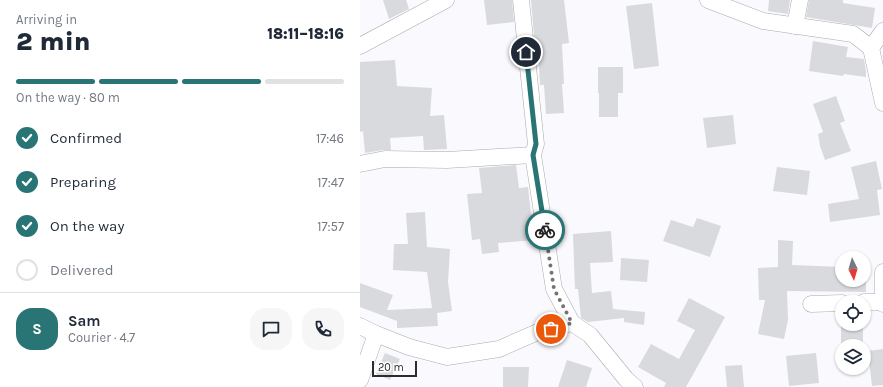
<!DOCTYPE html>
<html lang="en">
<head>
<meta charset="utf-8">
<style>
  :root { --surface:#fff; --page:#f6f6f7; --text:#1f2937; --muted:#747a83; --line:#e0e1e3; --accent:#297475 }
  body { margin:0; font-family:Karla,sans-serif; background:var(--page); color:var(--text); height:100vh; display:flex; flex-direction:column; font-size:15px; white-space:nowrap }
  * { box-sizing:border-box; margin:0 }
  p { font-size:13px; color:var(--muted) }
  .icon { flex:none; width:22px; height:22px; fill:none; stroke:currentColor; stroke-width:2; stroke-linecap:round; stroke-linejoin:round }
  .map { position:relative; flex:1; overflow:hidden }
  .side { display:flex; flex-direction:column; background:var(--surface); width:360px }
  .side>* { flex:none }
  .needle { width:26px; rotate:175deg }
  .tools { position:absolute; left:475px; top:251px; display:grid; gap:8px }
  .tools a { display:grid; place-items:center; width:36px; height:36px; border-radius:50%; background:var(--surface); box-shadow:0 1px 3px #0004; font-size:20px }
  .scale { position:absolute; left:12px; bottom:10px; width:45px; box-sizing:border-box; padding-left:4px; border:2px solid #2c2c2e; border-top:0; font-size:11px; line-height:14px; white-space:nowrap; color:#2c2c2e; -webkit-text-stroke:3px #fff; paint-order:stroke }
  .pin { position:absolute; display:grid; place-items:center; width:34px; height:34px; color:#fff; margin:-17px; border:2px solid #fff; border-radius:50%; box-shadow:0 1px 4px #0007 }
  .courier { position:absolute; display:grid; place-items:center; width:40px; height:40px; margin:-20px; border:3px solid #297475; border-radius:50%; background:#fff; color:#222; box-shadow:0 1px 5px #0007 }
  .head em { font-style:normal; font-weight:800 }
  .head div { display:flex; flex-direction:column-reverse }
  .head { display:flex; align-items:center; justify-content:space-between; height:68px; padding:0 16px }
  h1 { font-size:26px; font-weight:800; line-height:30px }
  .bar { display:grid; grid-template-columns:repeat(4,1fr); gap:6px 4px; align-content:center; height:48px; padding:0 16px }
  .bar i { height:5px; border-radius:3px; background:var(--line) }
  .bar .selected { background:var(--accent) }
  .bar p { grid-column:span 4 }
  .line { display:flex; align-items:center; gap:10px; padding:0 16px; border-top:1px solid var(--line) }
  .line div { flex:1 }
  .round { display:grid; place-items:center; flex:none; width:42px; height:42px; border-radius:16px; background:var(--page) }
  ol { padding:0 16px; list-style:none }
  li { display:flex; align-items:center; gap:12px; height:44px }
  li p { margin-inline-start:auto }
  li .icon { padding:4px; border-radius:50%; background:var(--accent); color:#fff; stroke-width:4 }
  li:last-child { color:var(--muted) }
  li i { width:22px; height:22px; border:2px solid var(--line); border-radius:50% }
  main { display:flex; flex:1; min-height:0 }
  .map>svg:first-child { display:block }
</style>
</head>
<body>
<main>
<section class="side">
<div class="head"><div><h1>2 min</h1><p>Arriving in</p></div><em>18:11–18:16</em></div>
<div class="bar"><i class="selected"></i><i class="selected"></i><i class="selected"></i><i></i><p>On the way · 80 m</p></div>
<ol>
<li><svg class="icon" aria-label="check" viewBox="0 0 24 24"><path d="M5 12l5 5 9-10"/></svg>Confirmed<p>17:46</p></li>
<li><svg class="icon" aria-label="check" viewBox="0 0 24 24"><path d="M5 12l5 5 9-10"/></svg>Preparing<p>17:47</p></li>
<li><svg class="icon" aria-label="check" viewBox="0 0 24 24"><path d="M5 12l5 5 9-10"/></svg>On the way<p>17:57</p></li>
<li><i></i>Delivered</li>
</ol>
<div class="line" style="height:72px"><b class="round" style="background:var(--accent);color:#fff">S</b><div><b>Sam</b><p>Courier · 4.7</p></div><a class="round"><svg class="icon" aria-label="chat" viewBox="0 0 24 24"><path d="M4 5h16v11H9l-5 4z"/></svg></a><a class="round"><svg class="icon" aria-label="phone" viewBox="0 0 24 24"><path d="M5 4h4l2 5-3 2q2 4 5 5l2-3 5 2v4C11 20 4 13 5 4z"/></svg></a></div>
</section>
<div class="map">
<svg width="523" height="387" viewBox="0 0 523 387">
  <rect width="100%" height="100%" fill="#f9f9fe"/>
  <!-- building -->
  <g fill="#d9dade">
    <polygon points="23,0 46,0 49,9 29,19"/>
    <polygon points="124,0 152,0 154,22 127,25"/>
    <polygon points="171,0 204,0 209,43 202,44 204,84 202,84 204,113 186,114 184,85 180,85 178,45 175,46"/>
    <polygon points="409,0 430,0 428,14 408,11"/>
    <polygon points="449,0 483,0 483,3 515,8 512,28 446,17"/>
    <polygon points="292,3 299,66 274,69 266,6"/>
    <polygon points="453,41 488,47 486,57 504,59 506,72 506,77 484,74 483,76 449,71"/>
    <polygon points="35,60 37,86 72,88 70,116 84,115 87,149 64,150 63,136 30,138 31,150 23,150 5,153 3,131 0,132 0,62"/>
    <polygon points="238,67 263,67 263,93 258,93 258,117 239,117 239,93 238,93"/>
    <polygon points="476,96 485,121 480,123 491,151 465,160 460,146 458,134 463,132 453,104"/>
    <polygon points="373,115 376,144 347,148 343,118"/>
    <polygon points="516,161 522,189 517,190 520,215 470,222 468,204 499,199 491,167"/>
    <polygon points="156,165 159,188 168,187 171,215 172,215 174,240 138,243 139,252 122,254 120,239 112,240 107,194 122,193 119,168"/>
    <polygon points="417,167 450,171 447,195 413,191"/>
    <polygon points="65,212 67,247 90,249 88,282 92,311 77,313 78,326 37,328 37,321 0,307 0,283 33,295 27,310 72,308 67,272 33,270 34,244 48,244 46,213"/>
    <polygon points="337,218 361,226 350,257 303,241 311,220 333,227"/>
    <polygon points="251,231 253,262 230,263 232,293 251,291 253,309 285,312 284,325 264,322 264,318 228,322 221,318 218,289 215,289 213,234"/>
    <polygon points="418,240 433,241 432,265 482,267 482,280 504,280 504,268 506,268 506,292 427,291 428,320 424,339 398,334 405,300 399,300 398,268 418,267"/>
    <polygon points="261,258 289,260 287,282 260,280"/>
    <polygon points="329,298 365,317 326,387 304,387 306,383 278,367 291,344 319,359 335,330 317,321"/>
    <rect x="481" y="324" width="22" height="22"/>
    <polygon points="523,349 523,385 512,386 508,351"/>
    <polygon points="25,353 40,359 30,380 16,374"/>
    <polygon points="456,353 459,383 429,386 426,356"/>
    <polygon points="207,360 232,368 226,387 198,387"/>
    <polygon points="382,365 384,387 367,387 365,366"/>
    <polygon points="143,367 169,367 168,387 143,387"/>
  </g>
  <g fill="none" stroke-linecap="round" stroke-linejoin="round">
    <!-- minor casing -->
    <g stroke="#aaaaae" stroke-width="17">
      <g id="minor">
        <polyline points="161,0 176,144 173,155 194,289 212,323"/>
        <polyline points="348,0 403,21 493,34 511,48 523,103"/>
        <polyline points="435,26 440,0"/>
        <polyline points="0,46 86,0"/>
        <polyline points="511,48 523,31"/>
        <polyline points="0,164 25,159 87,160 173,155"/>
        <polyline points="523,272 523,304"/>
        <polyline points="504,302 522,302"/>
        <polyline points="451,304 482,303"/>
        <polyline points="0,326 16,334 49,347 87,357 139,349 180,331 212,323 230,335 266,379 275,387"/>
        <polyline points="0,380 16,334"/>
      </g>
    </g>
    <!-- minor -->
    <use href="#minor" stroke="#fff" stroke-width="16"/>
  </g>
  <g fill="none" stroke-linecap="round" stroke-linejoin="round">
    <!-- done -->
    <polyline stroke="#747477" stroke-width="4" stroke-dasharray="0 7.2" points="185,230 194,289 212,323 191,329"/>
    <!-- route -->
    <polyline stroke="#297475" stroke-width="5" points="166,52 176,144 173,155 185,230"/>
  </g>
</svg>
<div class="tools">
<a><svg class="needle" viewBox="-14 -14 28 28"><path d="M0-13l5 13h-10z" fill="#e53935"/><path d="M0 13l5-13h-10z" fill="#747a83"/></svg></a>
<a><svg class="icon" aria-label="locate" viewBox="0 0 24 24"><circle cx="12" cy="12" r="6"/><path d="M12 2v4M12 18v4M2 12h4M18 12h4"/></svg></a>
<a><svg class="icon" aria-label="layers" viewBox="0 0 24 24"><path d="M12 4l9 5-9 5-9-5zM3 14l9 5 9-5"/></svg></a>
</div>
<div class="scale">20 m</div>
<div class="pin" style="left:191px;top:329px;background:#ea580c"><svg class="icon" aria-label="bag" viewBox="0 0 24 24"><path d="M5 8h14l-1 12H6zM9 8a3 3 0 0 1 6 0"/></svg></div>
<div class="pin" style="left:166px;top:52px;background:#1f2937"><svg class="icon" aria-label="home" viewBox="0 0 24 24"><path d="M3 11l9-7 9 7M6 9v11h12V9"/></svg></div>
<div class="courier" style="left:185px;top:230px"><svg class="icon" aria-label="bike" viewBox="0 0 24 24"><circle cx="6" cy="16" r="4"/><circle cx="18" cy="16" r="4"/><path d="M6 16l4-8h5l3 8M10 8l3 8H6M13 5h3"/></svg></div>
</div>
</main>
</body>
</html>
